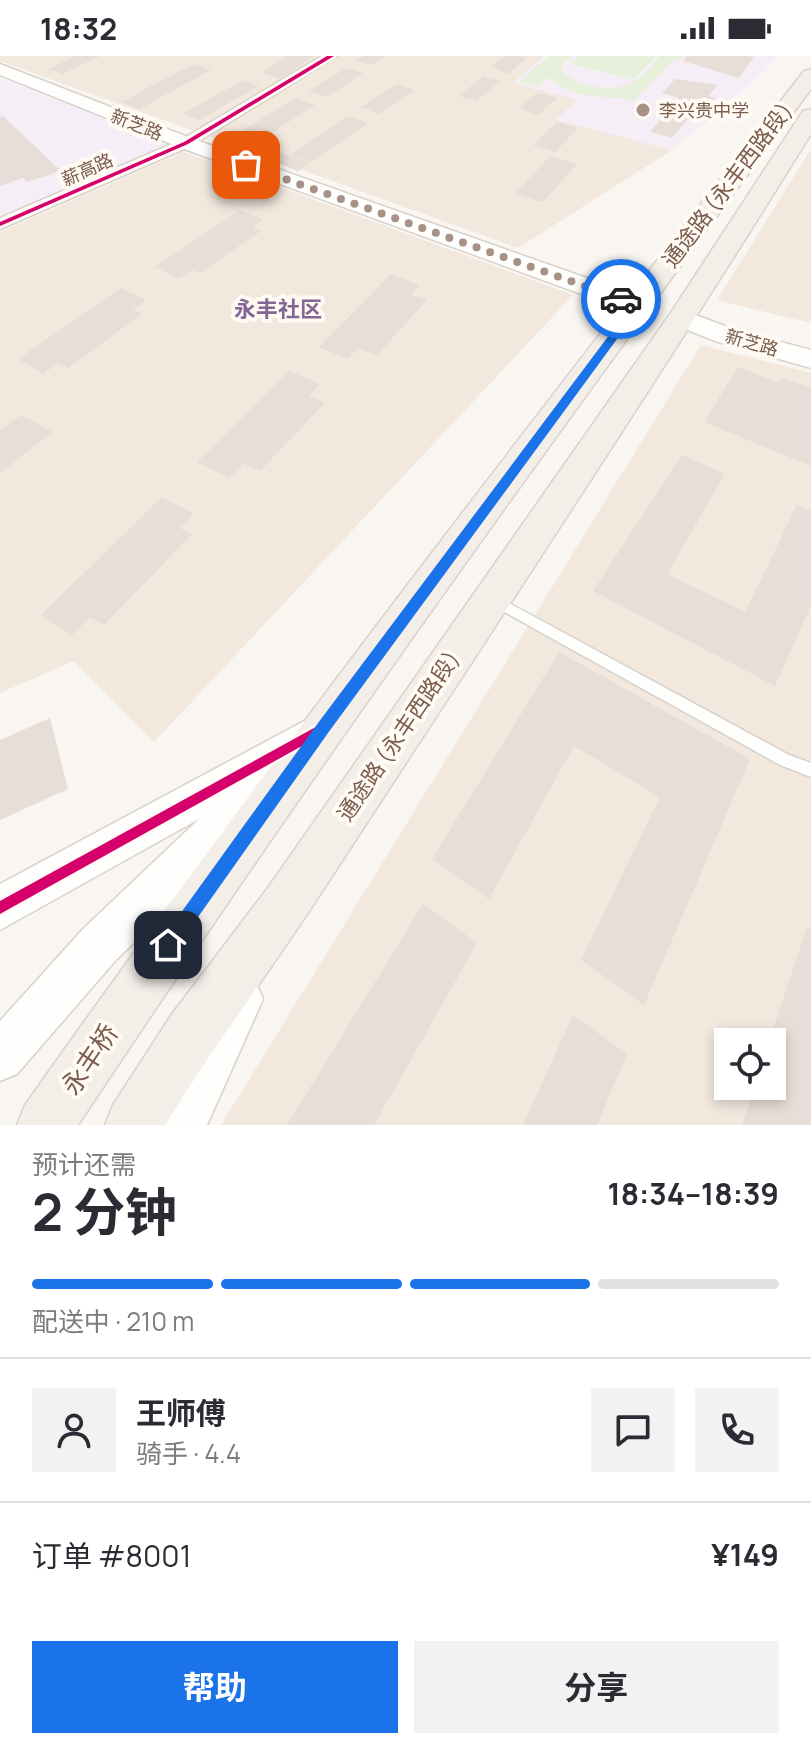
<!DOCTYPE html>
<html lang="zh">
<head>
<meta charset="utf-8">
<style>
  :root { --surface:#fff; --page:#f2f2f3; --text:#2b2b33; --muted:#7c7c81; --line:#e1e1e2; --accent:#1a73e8 }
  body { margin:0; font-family:Manrope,"Noto Sans SC",sans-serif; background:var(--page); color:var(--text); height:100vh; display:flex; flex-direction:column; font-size:30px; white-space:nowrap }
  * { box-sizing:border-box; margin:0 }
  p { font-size:26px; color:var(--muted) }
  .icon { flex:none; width:44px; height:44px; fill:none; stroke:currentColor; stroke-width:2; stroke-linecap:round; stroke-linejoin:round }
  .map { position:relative; height:1069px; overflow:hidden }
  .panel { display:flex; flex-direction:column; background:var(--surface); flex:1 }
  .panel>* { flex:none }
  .buttons { position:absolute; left:714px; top:972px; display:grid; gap:16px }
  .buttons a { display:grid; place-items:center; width:72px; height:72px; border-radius:0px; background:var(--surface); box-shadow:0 4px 12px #0003; font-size:40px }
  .pin { position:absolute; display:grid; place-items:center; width:68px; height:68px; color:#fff; margin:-34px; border-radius:16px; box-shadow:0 4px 12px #0006 }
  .courier { position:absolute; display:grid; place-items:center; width:80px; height:80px; margin:-40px; border:6px solid #1a73e8; border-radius:50%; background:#fff; color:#222; box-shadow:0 2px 10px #0007 }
  .summary em { font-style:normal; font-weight:700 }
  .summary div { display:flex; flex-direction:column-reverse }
  .summary { display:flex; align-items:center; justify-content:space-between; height:136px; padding:0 32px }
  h1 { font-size:52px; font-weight:700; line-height:60px }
  .bar { display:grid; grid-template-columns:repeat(4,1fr); gap:12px 8px; align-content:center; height:96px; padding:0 32px }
  .bar i { height:10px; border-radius:6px; background:var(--line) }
  .bar .current { background:var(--accent) }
  .bar p { grid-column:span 4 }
  .line { display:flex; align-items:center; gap:20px; padding:0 32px; border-top:2px solid var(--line) }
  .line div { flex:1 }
  .round { display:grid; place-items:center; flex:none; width:84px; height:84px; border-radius:0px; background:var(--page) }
  .cta { display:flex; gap:16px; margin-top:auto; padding:16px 32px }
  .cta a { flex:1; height:92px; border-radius:0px; background:var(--accent); color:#fff; font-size:32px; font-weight:700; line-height:92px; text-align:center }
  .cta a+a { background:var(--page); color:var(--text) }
  .status { display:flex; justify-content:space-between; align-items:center; height:56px; padding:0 40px; background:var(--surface); direction:ltr }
  .status svg { height:22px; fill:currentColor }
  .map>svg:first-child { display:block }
</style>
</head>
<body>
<div class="status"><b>18:32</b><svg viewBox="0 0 49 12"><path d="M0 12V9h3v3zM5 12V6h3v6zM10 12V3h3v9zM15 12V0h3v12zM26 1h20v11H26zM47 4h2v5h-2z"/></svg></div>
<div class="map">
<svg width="811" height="1069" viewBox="0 0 811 1069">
  <rect width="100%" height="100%" fill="#f9f5f0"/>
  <!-- residential -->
  <g fill="#f2e8de" fill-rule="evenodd">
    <polygon points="0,0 544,0 514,26 578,44 557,64 672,94 518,192 0,5"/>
    <polygon points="811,93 811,267 717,244"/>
    <polygon points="184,96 573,239 154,686 74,605 0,637 0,176"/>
    <path d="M701,289L811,317V1069H221ZM728,986H772V1030H728Z"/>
  </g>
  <!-- education -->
  <g fill="#f6eef6">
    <polygon points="544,0 776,0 762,18 672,94 556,64 577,44 513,27"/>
    <polygon points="0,22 170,87 0,160"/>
  </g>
  <!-- green -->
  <g fill="#e7f0db">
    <path d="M549,0H572L562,9V15C579,30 610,38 631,27C642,22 651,9 660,0H684L680,4L675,3L634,45C607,38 569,45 549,21L538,31L519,26Z"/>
    <polygon points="578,0 656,0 633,24 570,8"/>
  </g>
  <!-- building -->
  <g fill="#e6ded7">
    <polygon points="75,0 100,0 63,18 49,13"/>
    <polygon points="287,0 314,0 280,23 262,17"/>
    <polygon points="363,0 386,0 371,9 356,4"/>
    <polygon points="504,0 519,0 526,2 508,18 491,11"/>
    <polygon points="687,0 748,0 754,1 739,22 683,5"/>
    <polygon points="194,8 211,14 139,53 121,46"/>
    <polygon points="346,12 363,17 327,41 309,35"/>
    <polygon points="484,20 501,25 476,45 459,40"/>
    <polygon points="675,23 718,29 708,40 715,42 705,53 698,51 672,82 650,76 679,42 662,37"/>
    <polygon points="243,24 259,30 199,64 182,58"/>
    <polygon points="397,28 415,34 379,58 360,51"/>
    <polygon points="536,38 544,38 557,42 538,59 520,52"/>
    <polygon points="295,42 315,49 257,86 237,78"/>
    <polygon points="3,60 61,115 27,126 23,122 0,130 0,61"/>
    <polygon points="348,60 368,67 311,106 290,99"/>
    <polygon points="557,66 578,72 555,96 533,89"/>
    <polygon points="234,79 309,107 298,115 223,86"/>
    <polygon points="550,100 577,108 543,146 515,138"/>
    <polygon points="240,154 263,164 252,171 261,175 200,217 192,214 179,223 155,211"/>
    <polygon points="391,218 420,229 411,239 427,244 377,299 358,292 348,303 319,291"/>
    <polygon points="121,232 146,244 133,254 142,258 68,312 58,307 43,318 18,303"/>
    <polygon points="738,311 779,327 782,322 811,332 811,410 704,366"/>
    <polygon points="289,315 320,328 309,340 325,347 260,415 244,407 229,422 197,406"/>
    <polygon points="21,359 52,376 0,417 0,374"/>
    <polygon points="682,399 725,418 667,518 745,556 797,449 811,455 811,549 775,630 593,535"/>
    <polygon points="162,441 194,458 180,472 192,478 104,569 90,561 72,579 41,559"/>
    <polygon points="559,596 750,703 644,949 581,904 660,741 574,690 489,843 432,803"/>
    <polygon points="50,662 68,733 0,764 0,684"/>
    <polygon points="423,848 477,887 374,1069 287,1069"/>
    <polygon points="807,871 811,874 811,1069 742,1069 755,1030 772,1030 772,986 769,986"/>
    <polygon points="573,959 627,998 597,1069 523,1069"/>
  </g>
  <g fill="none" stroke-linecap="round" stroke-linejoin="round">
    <!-- lane casing -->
    <g stroke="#d7d1cb" stroke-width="3">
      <polygon id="lane" points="494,539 789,699 811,707 811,721 780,709 490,548 488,544 490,540"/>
    </g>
    <!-- street casing -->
    <g stroke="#d7d1cb" stroke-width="3">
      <polygon id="street" points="322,0 337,0 191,90 0,173 0,162 181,84"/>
    </g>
    <!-- secondary casing -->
    <g stroke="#d9d2cb" stroke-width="3">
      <g id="secondary">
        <polygon points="0,8 193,83 646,243 650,249 646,255 628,255 179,91 0,19"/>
        <polygon points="682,254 733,273 811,294 811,312 715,285 673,268 669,262 673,256"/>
        <polygon points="323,655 337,660 342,673 337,686 287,714 291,723 285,737 115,905 17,1018 0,1025 0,965 83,873 199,763 0,874 0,828"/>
        <polygon points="240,920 256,927 263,943 207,1069 156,1069 224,927"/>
      </g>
    </g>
    <!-- primary casing -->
    <g stroke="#dad1cc" stroke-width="3">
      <g id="primary">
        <path d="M811,13V33C559,373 312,716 78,1069H17L25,1049C274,696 539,356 804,15Z"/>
        <path d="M811,53V78C654,331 489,579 327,828C274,910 216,986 165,1069H105L113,1049L172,958L267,833L672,255L803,55Z"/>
      </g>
    </g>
    <!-- lane -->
    <use href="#lane" fill="#fefefd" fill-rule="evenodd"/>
    <!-- street -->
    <use href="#street" fill="#fefefd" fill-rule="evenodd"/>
    <!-- secondary -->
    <use href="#secondary" fill="#fefefd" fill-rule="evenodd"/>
    <!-- primary -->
    <use href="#primary" fill="#f3eee8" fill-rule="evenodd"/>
    <!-- cycleway casing -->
    <g stroke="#fffaf3" stroke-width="5">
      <g id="cycleway">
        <polygon points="327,0 334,0 188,88 0,170 0,166 184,86"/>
        <polygon points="323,667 327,668 329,672 327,676 0,858 0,845"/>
      </g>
    </g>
    <!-- cycleway -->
    <use href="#cycleway" fill="#d6006c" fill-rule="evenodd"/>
  </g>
  <!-- route -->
  <polygon fill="#1a73e8" points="618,241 642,249 328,677 174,895 168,898 162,895 159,889 162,883 318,667 631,250 618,245"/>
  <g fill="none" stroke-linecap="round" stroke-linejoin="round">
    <!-- done -->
    <polyline stroke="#a69286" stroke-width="8" stroke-dasharray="0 14.4" points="246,109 621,243"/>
  </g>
  <!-- markers -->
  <circle fill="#a69286" stroke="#fffaf3" stroke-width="3" cx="643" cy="54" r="8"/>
  <g text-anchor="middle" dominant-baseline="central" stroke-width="8" stroke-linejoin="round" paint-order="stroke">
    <!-- far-poi labels -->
    <g font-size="18" fill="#7a5c4d" stroke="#fffaf3" text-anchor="start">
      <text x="659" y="54">李兴贵中学</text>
    </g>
    <!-- far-street labels -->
    <g font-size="18" fill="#7a5c4d" stroke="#fffaf3">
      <text transform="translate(137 68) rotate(22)">新芝路</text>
      <text transform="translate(87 113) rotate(-24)">薪高路</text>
      <text transform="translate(752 286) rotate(16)">新芝路</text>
    </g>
    <!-- street labels -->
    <g font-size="22" fill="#7a5c4d" stroke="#fffaf3">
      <text transform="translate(727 129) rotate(-53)">通途路 (永丰西路段)</text>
      <text transform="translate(398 680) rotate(-56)">通途路 (永丰西路段)</text>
    </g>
    <!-- far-quarter labels -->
    <g font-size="22" font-weight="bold" fill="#846695" stroke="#fffaf3">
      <text x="278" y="253">永丰社区</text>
    </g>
    <!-- near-street labels -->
    <g font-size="26" fill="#7a5c4d" stroke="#fffaf3">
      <text transform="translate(89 1003) rotate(-56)">永丰桥</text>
    </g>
  </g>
</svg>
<div class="buttons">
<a><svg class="icon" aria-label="locate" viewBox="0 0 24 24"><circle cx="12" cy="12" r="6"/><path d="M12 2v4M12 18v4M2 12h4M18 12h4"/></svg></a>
</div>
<div class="pin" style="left:246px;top:109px;background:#ea580c"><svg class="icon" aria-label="bag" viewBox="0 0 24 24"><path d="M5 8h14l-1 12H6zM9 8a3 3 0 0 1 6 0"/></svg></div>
<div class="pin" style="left:168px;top:889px;background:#1f2937"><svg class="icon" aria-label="home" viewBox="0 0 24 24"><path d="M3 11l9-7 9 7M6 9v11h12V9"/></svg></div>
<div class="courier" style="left:621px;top:243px"><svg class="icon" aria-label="car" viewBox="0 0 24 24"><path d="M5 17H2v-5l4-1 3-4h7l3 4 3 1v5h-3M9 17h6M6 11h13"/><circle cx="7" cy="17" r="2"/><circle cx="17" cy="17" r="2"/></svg></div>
</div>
<section class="panel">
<div class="summary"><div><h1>2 分钟</h1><p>预计还需</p></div><em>18:34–18:39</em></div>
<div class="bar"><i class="current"></i><i class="current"></i><i class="current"></i><i></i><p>配送中 · 210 m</p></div>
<div class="line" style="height:144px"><a class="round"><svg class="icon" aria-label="person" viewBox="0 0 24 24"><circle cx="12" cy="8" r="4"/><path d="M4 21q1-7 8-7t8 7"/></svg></a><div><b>王师傅</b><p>骑手 · 4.4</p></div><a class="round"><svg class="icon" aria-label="chat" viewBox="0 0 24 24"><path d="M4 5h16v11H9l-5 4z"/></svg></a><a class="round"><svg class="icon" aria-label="phone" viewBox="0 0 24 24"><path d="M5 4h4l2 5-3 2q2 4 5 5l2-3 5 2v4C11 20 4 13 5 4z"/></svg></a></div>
<div class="line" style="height:104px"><div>订单 #8001</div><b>¥149</b></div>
<div class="cta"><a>帮助</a><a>分享</a></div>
</section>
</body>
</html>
